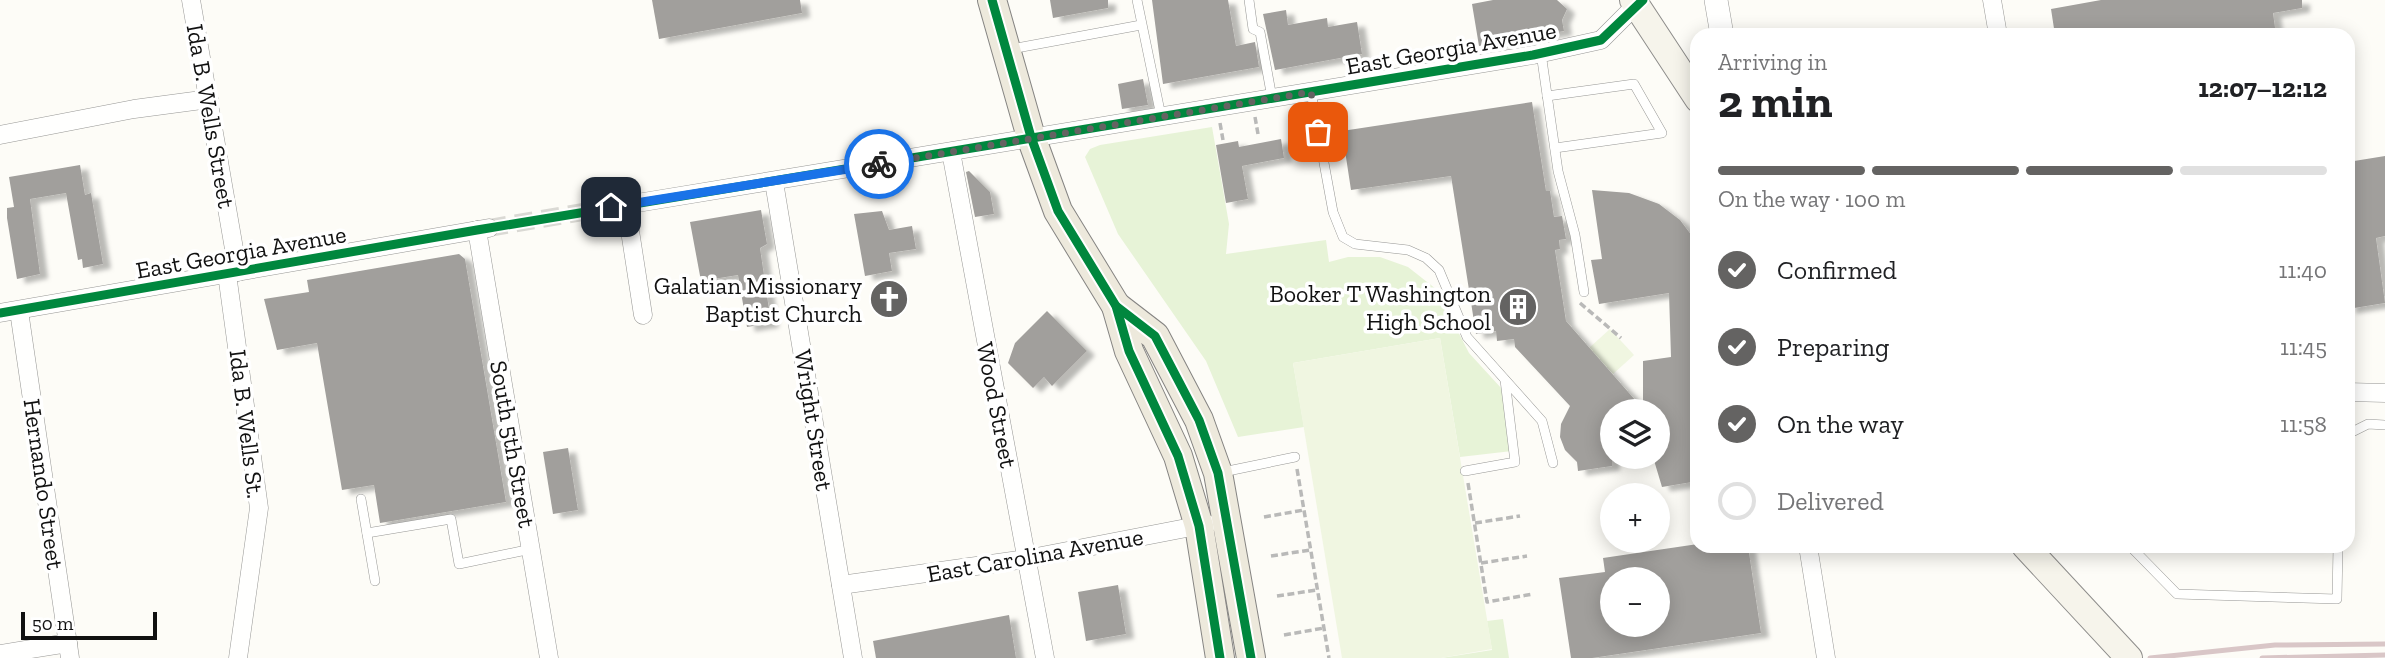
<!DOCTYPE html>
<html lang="en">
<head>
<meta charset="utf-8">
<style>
  :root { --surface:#fff; --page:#f6f6f6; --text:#202124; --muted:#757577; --line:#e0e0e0; --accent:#646362 }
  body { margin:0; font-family:"Zilla Slab",serif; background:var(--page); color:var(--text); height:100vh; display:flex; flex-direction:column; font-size:26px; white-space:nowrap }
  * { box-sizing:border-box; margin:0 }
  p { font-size:23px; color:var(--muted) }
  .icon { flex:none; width:38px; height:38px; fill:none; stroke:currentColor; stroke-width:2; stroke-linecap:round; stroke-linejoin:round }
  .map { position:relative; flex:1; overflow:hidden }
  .panel { position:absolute; left:1690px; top:28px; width:665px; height:525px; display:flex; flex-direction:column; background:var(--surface); border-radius:21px; box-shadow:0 4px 18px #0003 }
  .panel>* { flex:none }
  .buttons { position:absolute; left:1600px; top:399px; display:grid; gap:14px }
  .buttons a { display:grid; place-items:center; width:70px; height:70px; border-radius:50%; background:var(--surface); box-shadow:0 4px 18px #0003; font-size:35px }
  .scale { position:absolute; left:21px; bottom:18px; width:136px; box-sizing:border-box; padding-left:7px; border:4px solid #111; border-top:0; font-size:19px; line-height:24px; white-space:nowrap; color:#111; -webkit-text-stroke:5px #fff; paint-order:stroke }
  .pin { position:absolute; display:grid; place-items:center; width:60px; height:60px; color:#fff; margin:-30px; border-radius:14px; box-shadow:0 4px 10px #0006 }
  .courier { position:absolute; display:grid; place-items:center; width:70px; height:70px; margin:-35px; border:5px solid #1a73e8; border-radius:50%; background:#fff; color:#222; box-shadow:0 2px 9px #0007 }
  .summary em { font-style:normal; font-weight:800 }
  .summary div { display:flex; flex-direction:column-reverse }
  .summary { display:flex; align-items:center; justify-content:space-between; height:119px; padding:0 28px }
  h1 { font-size:46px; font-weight:800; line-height:52px }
  .bar { display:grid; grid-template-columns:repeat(4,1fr); gap:10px 7px; align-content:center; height:84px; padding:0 28px }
  .bar i { height:9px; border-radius:5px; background:var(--line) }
  .bar .selected { background:var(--accent) }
  .bar p { grid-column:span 4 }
  ol { padding:0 28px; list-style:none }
  li { display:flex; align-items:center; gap:21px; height:77px }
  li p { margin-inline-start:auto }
  li .icon { padding:7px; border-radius:50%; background:var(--accent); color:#fff; stroke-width:4 }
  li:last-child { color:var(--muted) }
  li i { width:38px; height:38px; border:4px solid var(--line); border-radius:50% }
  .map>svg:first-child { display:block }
</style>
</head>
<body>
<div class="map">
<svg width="2385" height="658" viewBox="0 0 2385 658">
  <defs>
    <filter id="shadow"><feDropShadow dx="8" dy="4.5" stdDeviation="2" flood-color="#0004"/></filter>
  </defs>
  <rect width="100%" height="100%" fill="#fdfcf7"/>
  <!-- green -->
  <g fill="#e7f3d7">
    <polygon points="1212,127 1229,224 1226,254 1326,240 1329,262 1348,257 1380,257 1408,267 1436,289 1469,353 1502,389 1512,451 1460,457 1440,338 1293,363 1304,427 1238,437 1206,361 1118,234 1085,157 1090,149 1100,145"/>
    <polygon points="1503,619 1509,658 1441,658 1492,650 1487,621"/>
  </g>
  <!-- pitch -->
  <g fill="#f0f6e1">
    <polygon points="1610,329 1634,355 1613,374 1589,348"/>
    <polygon points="1440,338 1492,649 1441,658 1342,658 1293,363"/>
  </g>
  <!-- building -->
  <g fill="#a19f9c" fill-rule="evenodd" filter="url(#shadow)">
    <polygon points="652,0 800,0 802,13 659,39"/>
    <polygon points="1050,0 1108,0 1108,8 1053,18"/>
    <polygon points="1152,0 1228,0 1236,46 1255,42 1259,67 1163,84"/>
    <polygon points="1493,0 1557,0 1567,9 1562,20 1564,31 1479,46 1472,4"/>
    <polygon points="2101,0 2302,0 2302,8 2273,13 2276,35 2055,35 2051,9"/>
    <polygon points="1286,10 1288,25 1327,18 1328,27 1357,22 1362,54 1275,70 1263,14"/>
    <polygon points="1143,79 1148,105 1122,109 1118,84"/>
    <polygon points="1532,102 1546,191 1550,191 1554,217 1562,216 1566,239 1559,240 1560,249 1555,250 1566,321 1643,409 1643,361 1671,357 1669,293 1599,304 1591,260 1602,259 1592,190 1629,193 1659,204 1680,220 1698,244 1698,481 1662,487 1653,457 1657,457 1657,411 1612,411 1612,466 1578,471 1577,462 1565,450 1560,437 1561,424 1570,406 1515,347 1514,339 1497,341 1496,331 1476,334 1451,176 1351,190 1342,131"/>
    <polygon points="1281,139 1284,158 1242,166 1248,199 1226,203 1216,145 1238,141 1239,147"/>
    <polygon points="2385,156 2385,236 2376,238 2385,303 2348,309 2348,162"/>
    <polygon points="80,165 85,195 91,193 103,264 83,268 82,259 78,260 66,193 30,199 40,274 17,279 7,218 7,208 14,207 9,177"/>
    <polygon points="969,171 990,192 994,214 975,217 966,172"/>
    <polygon points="761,210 767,244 760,248 771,323 747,327 738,275 701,281 690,222"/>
    <polygon points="882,211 889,230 912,226 916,249 889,253 892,271 865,276 854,214"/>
    <polygon points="459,254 465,259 506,502 380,523 374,485 342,490 317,343 277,350 264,299 309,292 307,280"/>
    <polygon points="1047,311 1087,351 1052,386 1044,377 1033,388 1008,363 1015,343"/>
    <polygon points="568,448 578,510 553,514 543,452"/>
    <path d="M1698,544L1748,546L1761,633L1592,658H1571L1559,578L1605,572L1603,558ZM1612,579H1657V625H1612Z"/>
    <polygon points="1118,585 1126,634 1086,641 1078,592"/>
    <polygon points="1009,615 1016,658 876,658 873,641"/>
  </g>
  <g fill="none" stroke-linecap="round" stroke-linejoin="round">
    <!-- minor-tunnel -->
    <polyline stroke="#dad9d4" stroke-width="18" stroke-dasharray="18 9" stroke-linecap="butt" points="489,228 595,210"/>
    <!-- service casing -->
    <g stroke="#979795" stroke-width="10">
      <g id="service">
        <polyline points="1137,0 1161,116"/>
        <polyline points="1249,0 1253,29 1260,32 1272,98"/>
        <polyline points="1011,49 1141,25"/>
        <polyline points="1541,53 1558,171 1575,235 1584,292"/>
        <polyline points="1311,92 1333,212 1343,237 1355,244 1408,250 1426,258 1439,270 1467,337 1542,421 1553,463"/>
        <polyline points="1547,96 1634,84 1662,133 1555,148"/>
        <polyline points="2348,434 2368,424 2385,425"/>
        <polyline points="1465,471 1515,462 1505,380"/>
        <polyline points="1223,472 1295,457"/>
        <polyline points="361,499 375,581"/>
        <polyline points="367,533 451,519 459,564 531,549"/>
        <polyline points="2130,546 2177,594 2337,599 2338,546"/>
      </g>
    </g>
    <!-- minor casing -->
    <g stroke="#979795" stroke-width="19">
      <g id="minor">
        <polyline points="191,0 238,272"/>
        <polyline points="1992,0 1998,35"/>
        <polyline points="0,135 134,109 209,99"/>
        <polyline points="951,152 1045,658"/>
        <polyline points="774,182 853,658"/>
        <polyline points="626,205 643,315"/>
        <polyline points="595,210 1533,55 1601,40 1636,5"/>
        <polyline points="477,230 549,658"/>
        <polyline points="227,274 259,508 238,658"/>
        <polyline points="19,311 70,658"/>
        <polyline points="0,313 489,228"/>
        <polyline points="2348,392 2385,393"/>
        <polyline points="1808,546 1826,658"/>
        <polyline points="841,585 1026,559 1207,524"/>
        <polyline points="0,654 68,643"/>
      </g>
    </g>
    <!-- tertiary casing -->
    <g stroke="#979795" stroke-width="24">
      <polyline id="tertiary" points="1716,0 1722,35"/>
    </g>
    <!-- secondary casing -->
    <g stroke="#8e8d8b" stroke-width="28">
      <g id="secondary">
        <polyline points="1633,0 1698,99"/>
        <polyline points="2025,546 2129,658"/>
      </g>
    </g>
    <!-- primary casing -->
    <g stroke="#858482" stroke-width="30">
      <g id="primary">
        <polyline points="992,0 1031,137 1058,211 1116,306 1129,351 1178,456 1199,526 1220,658"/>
        <polyline points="1116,306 1155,336 1199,420 1218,473 1251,658"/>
      </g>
    </g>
    <!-- path -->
    <g stroke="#b9b9b8" stroke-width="3.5" stroke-dasharray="7 3.5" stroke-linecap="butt">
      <polyline points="1255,117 1258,134"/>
      <polyline points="1220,123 1223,140"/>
      <polyline points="1580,303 1621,338"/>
      <polyline points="1297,469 1329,658"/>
      <polyline points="1468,483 1487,602 1533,594"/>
      <polyline points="1264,517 1304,510"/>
      <polyline points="1475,523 1520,516"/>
      <polyline points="1271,556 1310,550"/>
      <polyline points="1481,563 1527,556"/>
      <polyline points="1277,596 1317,590"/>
      <polyline points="1284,635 1324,628"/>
    </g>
    <!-- service -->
    <use href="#service" stroke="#fffffe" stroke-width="9"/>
    <!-- minor -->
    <use href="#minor" stroke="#fffffe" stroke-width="18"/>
    <!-- tertiary -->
    <use href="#tertiary" stroke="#fffffe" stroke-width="23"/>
    <!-- secondary -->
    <use href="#secondary" stroke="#f6f4eb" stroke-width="26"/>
    <!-- primary -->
    <use href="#primary" stroke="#ede9dc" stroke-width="28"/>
    <!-- rail -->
    <g stroke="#d9c6c7" stroke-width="5">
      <polyline points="2150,658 2275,645 2385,644"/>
      <polyline points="2262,658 2385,655"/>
    </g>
    <!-- cycleway casing -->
    <g stroke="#fff" stroke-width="13">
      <g id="cycleway">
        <polyline points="992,0 1031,137 1058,211 1116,306 1129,351 1178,456 1199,526 1220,658"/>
        <polyline points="1116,306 1155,336 1199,420 1218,473 1251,658"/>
        <polyline points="0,313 477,230 1533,55 1601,40 1643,0"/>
      </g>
    </g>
    <!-- cycleway -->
    <use href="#cycleway" stroke="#00873e" stroke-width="9"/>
  </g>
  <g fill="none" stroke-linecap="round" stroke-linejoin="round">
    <!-- done -->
    <polyline stroke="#646362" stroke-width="7" stroke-dasharray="0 12.6" points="879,164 1311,92 1318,132"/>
    <!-- route -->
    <polyline stroke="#1a73e8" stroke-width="9" points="611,207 879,164"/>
  </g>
  <!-- icons -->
  <defs>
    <g id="church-disc" transform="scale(2.0125)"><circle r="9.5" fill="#646362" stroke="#fff"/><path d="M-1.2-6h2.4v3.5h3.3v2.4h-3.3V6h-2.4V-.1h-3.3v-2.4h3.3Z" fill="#fff"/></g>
    <g id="building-disc" transform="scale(2.0125)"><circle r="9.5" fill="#646362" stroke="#fff"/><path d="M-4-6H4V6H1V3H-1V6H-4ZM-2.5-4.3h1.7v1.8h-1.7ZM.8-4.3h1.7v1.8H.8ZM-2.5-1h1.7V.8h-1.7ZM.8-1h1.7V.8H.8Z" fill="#fff"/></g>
  </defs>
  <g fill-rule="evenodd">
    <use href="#church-disc" x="889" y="299"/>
    <use href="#building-disc" x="1518" y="307"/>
  </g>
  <g text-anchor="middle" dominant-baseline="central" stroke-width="7" stroke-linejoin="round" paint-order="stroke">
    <!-- street labels -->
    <g font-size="24" fill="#111" stroke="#fff">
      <text transform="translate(1451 48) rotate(-10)">East Georgia Avenue</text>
      <text transform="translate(211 116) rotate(80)">Ida B. Wells Street</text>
      <text transform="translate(241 252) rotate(-10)">East Georgia Avenue</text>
      <text transform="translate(997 405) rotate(79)">Wood Street</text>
      <text transform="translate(814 420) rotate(81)">Wright Street</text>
      <text transform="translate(247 424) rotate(83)">Ida B. Wells St.</text>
      <text transform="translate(513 444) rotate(80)">South 5th Street</text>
      <text transform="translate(44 484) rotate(82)">Hernando Street</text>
      <text transform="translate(1035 555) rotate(-10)">East Carolina Avenue</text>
    </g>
    <!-- poi labels -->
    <g font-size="24" fill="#111" stroke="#fff" text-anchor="end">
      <text x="862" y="285">Galatian Missionary<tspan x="862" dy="28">Baptist Church</tspan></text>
      <text x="1491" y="293">Booker T Washington<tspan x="1491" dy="28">High School</tspan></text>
    </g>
  </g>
</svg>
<div class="buttons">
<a><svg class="icon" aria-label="layers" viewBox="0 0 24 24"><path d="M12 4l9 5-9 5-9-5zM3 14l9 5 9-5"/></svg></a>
<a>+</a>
<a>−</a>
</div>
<div class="scale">50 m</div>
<div class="pin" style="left:1318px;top:132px;background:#ea580c"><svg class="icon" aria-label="bag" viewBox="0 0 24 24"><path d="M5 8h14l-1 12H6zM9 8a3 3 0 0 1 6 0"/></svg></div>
<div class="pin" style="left:611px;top:207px;background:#1f2937"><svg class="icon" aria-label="home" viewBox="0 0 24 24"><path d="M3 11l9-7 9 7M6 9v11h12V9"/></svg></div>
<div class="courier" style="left:879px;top:164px"><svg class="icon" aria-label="bike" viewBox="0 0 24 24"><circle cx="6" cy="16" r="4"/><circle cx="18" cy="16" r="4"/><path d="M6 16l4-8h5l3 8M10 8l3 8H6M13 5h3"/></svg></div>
<section class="panel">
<div class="summary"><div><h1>2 min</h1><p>Arriving in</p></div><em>12:07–12:12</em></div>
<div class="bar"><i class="selected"></i><i class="selected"></i><i class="selected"></i><i></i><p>On the way · 100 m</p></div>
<ol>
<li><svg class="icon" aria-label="check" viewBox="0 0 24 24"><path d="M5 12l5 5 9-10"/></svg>Confirmed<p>11:40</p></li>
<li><svg class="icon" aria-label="check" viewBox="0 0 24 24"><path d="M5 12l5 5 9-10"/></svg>Preparing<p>11:45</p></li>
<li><svg class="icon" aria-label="check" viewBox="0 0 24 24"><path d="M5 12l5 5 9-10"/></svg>On the way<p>11:58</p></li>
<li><i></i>Delivered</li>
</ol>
</section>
</div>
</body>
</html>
